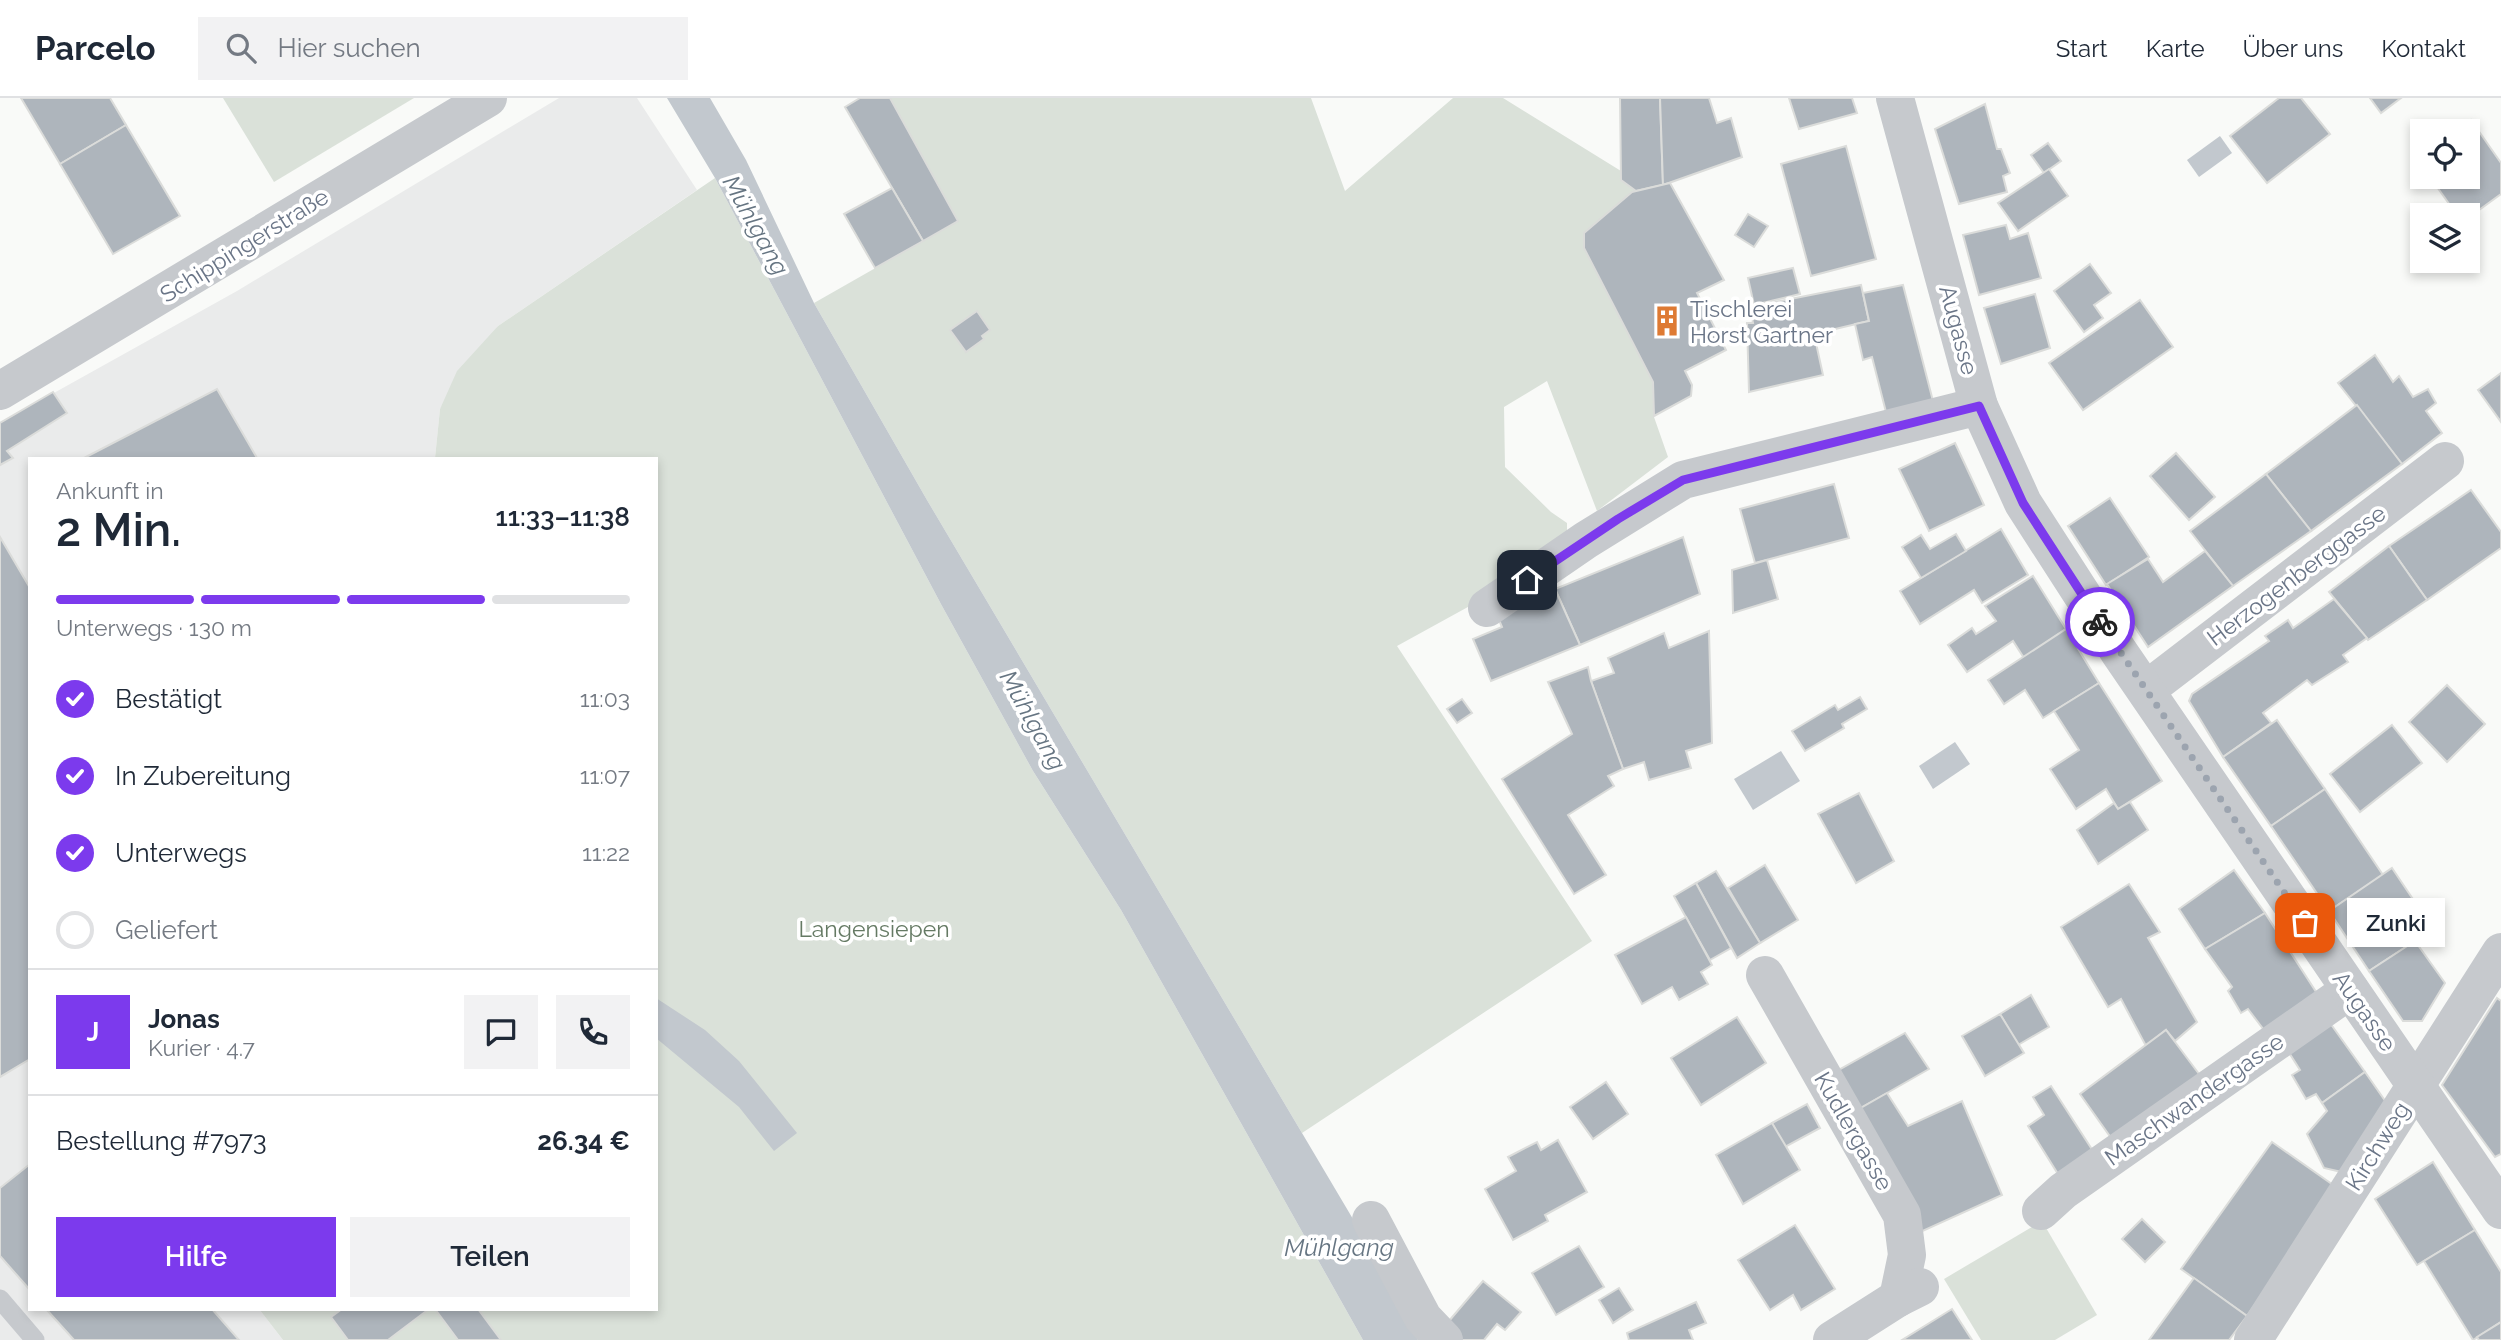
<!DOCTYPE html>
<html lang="de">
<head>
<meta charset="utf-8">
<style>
  :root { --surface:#fff; --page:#f2f2f3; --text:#1f2937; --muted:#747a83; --line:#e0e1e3; --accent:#7c3aed }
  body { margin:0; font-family:Raleway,sans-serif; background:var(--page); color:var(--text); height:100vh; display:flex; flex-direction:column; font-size:26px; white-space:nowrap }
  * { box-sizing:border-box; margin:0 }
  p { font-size:23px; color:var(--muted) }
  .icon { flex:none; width:38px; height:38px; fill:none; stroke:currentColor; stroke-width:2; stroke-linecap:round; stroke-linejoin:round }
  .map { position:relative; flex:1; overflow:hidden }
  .sheet { position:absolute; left:28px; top:359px; width:630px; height:854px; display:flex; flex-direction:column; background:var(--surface); border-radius:0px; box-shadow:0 4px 10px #0003 }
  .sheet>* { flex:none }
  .controls { position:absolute; left:2410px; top:21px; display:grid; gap:14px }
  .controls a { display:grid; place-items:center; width:70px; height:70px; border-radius:0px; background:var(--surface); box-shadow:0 4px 10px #0003; font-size:35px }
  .pin { position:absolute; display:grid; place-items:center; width:60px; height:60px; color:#fff; margin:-30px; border-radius:14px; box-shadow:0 4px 10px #0006 }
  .courier { position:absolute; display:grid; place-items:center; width:70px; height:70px; margin:-35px; border:5px solid #7c3aed; border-radius:50%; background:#fff; color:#222; box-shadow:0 2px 9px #0007 }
  .bubble { position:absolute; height:49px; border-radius:0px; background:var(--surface); box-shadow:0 4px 10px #0003; font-size:23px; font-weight:600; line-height:49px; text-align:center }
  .headline em { font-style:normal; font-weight:600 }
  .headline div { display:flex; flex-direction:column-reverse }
  .headline { display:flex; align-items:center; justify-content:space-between; height:119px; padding:0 28px }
  h1 { font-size:46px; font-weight:600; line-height:52px }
  .bar { display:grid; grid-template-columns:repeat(4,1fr); gap:10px 7px; align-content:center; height:84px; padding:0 28px }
  .bar i { height:9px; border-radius:5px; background:var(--line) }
  .bar .on { background:var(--accent) }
  .bar p { grid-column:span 4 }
  .line { display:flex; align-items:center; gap:18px; padding:0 28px; border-top:2px solid var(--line) }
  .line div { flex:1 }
  .round { display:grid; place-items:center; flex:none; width:74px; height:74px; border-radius:0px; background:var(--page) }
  ol { padding:0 28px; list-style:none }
  li { display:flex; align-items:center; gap:21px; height:77px }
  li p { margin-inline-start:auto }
  li .icon { padding:7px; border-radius:50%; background:var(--accent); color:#fff; stroke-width:4 }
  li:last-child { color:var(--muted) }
  li i { width:38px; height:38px; border:4px solid var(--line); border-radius:50% }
  .primary-button { display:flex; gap:14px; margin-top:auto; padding:14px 28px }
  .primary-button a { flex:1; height:80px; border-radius:0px; background:var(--accent); color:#fff; font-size:28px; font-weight:600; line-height:80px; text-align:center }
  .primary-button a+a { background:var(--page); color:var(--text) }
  header { display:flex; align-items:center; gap:42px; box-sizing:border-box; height:98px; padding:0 35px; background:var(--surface); border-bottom:2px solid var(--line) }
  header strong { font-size:33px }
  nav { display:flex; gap:38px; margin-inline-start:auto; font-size:24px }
  .search { width:490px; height:63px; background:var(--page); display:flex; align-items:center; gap:18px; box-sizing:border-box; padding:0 24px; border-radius:0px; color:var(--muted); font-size:26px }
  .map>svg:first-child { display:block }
</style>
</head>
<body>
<header>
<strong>Parcelo</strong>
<div class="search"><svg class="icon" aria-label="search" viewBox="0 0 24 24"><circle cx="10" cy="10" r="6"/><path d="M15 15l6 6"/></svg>Hier suchen</div>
<nav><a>Start</a><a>Karte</a><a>Über uns</a><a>Kontakt</a></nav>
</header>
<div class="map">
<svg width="2501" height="1242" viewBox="0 0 2501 1242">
  <rect width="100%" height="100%" fill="#f9faf8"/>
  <!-- built -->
  <polygon fill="#eaebeb" points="559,0 637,0 697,92 498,228 440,311 435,360 30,360 30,1211 259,1211 283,1242 0,1242 0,325 237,193"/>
  <!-- green -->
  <g fill="#dae1d9">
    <polygon points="223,0 414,0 274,84"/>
    <polygon points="890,0 1311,0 1345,93 1453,0 1503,0 1621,73 1621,82 1636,93 1632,94 1585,135 1653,284 1654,319 1668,359 1597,413 1547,283 1504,309 1505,369 1551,414 1567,425 1567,443 1477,504 1397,548 1592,843 1302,1035 927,402 814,205 958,123"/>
    <polygon points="715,80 942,508 1033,673 1121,812 1363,1242 283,1242 259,1211 656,1211 656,360 435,360 440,311 457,273 498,228"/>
    <polygon points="2042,1123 2097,1217 2055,1242 1981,1242 1944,1181"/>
  </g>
  <!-- water -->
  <g fill="#c2c8ce">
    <polygon points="667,0 710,0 746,62 814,205 927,402 1366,1143 1418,1242 1363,1242 1121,812 1033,673 942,508 715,80"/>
    <polygon points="2220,38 2232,55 2199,79 2187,62"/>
    <polygon points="1955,644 1970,666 1933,691 1919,668"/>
    <polygon points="1781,653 1800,683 1753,712 1734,681"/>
    <polygon points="656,900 705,932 739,963 797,1035 774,1053 739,1009 656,940"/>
  </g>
  <!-- building -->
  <g fill="#aeb5bc" stroke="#dbdcda" stroke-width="2">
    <polygon points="21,0 110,0 126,27 60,66"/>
    <polygon points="860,0 890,0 958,123 923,143 845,9"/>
    <polygon points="1620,0 1660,0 1663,87 1636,93 1621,82"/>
    <polygon points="1660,0 1709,0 1717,25 1731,20 1742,59 1663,87"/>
    <polygon points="1789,0 1852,0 1857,15 1799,31"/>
    <polygon points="2279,0 2301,0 2330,36 2267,85 2230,38"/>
    <polygon points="2370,0 2401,0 2381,15"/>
    <polygon points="1985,6 1997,51 2001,51 2010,75 2003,78 2007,94 1959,106 1935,31"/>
    <polygon points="2471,22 2501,65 2501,96 2468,120 2468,117 2457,117 2430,79 2468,79 2468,33 2456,33"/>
    <polygon points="126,27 180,118 113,156 60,66"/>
    <polygon points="2048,45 2061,63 2044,75 2031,57"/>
    <polygon points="1846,48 1876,161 1811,178 1781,66"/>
    <polygon points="2049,71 2068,98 2018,133 1998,105"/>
    <polygon points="1670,85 1724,182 1697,195 1726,252 1685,273 1692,287 1691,298 1654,318 1653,284 1584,150 1584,135 1632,94"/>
    <polygon points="892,90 923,143 875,170 844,116"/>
    <polygon points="1748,116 1768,128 1754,149 1735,137"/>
    <polygon points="2006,127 2010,141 2028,135 2041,180 1979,197 1963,137"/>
    <polygon points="2090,166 2111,195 2094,207 2103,220 2084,234 2054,193"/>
    <polygon points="1793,170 1800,196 1754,207 1748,180"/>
    <polygon points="1861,187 1869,223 1814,236 1823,277 1749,294 1747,225 1753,225 1750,209"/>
    <polygon points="1903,187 1934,307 1887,318 1872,259 1863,262 1855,226 1869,223 1863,195"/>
    <polygon points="2035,196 2050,250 2001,266 1984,210"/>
    <polygon points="2140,202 2173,249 2083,312 2049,265"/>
    <polygon points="977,213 990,232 982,238 984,241 966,254 950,232"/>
    <polygon points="2375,257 2393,284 2399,278 2413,299 2428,291 2436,305 2426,313 2442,335 2402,366 2338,285"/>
    <polygon points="2501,275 2501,324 2478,292"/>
    <polygon points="217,291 257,360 84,360"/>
    <polygon points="53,294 67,315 7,353 13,360 0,367 0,325"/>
    <polygon points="2357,307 2402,366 2311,433 2266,376"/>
    <polygon points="1955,345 1984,407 1929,433 1899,371"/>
    <polygon points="2176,355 2215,399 2189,422 2150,378"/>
    <polygon points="2266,376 2311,433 2233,488 2190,433"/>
    <polygon points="1834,386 1849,440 1755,465 1740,411"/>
    <polygon points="2471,392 2501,434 2501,450 2427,502 2389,448"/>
    <polygon points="2110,400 2149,459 2106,487 2068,428"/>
    <polygon points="2001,431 2028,477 1982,505 1974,492 1920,526 1900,493"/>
    <polygon points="1956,436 1966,453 1921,480 1902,449 1921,437 1930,451"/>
    <polygon points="0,439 30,490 30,961 0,979"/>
    <polygon points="1683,439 1700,496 1580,547 1555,491"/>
    <polygon points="2389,448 2427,502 2368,542 2329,494"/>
    <polygon points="2205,453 2233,488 2148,549 2107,486 2148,461 2163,484"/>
    <polygon points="1767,462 1778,501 1733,515 1732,472"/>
    <polygon points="2033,478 2066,531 2024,560 2013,543 1967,574 1948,547 1972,530 1976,536 1996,523 1985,508"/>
    <polygon points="1555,491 1580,547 1491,583 1473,541 1502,529 1496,515"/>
    <polygon points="2334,501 2367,540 2343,557 2348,564 2312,587 2307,582 2263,615 2271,625 2223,659 2189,603 2192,596 2269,543 2265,538 2288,522 2293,530"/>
    <polygon points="2066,531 2099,585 2043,620 2025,592 2004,606 1988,582"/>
    <polygon points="1709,533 1712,645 1686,653 1691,670 1649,682 1644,664 1623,671 1591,583 1614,575 1608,560 1664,535 1669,550"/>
    <polygon points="1588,569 1591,583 1623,671 1608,678 1614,688 1568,717 1606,777 1574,796 1502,681 1572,636 1548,584"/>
    <polygon points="2099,585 2162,683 2118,711 2106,691 2076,711 2050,671 2079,652 2054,613"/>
    <polygon points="2447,587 2485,626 2447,664 2409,624"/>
    <polygon points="1860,599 1867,611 1842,626 1844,630 1805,653 1792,633 1835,607 1838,612"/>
    <polygon points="1462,601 1472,615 1457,625 1447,611"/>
    <polygon points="2277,622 2325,691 2271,728 2223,659"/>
    <polygon points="2392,627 2422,665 2360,714 2330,676"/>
    <polygon points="2325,691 2383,777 2329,813 2271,728"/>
    <polygon points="1859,695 1894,763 1856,785 1818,716"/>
    <polygon points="2130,704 2148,732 2098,766 2077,732 2114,705 2118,711"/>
    <polygon points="1765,767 1798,822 1760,845 1728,790"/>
    <polygon points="2392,770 2433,831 2369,873 2329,813"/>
    <polygon points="2234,772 2265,815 2205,851 2179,811"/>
    <polygon points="1716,773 1760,845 1737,860 1696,785"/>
    <polygon points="1696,785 1731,850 1710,862 1674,798"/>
    <polygon points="2129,786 2160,834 2148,840 2197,924 2175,943 2166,932 2146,948 2121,901 2108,909 2061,829"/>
    <polygon points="2265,815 2320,900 2267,936 2248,911 2241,915 2228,893 2232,889 2205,851"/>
    <polygon points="1686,819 1712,867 1701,874 1708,886 1679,902 1672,889 1642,906 1615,857"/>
    <polygon points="2415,843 2445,885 2422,923 2403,923 2369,873"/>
    <polygon points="2031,897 2049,929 2018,947 2000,916"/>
    <polygon points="2497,900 2501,903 2501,1056 2495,1059 2442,987"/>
    <polygon points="2000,916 2024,955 1985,978 1962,938"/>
    <polygon points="1737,919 1766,965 1701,1007 1671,960"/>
    <polygon points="2330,925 2365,974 2322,1005 2316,996 2306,1001 2292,977 2300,972 2288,953"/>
    <polygon points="2166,932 2202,980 2114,1044 2080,996"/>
    <polygon points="1905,935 1929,971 1859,1011 1837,973"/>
    <polygon points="2365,974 2388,1007 2346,1075 2324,1070 2307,1036 2327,1013 2322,1005"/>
    <polygon points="1606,984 1628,1016 1593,1041 1570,1009"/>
    <polygon points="2051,988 2093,1053 2058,1076 2028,1028 2044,1017 2033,999"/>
    <polygon points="1887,995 1908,1028 1962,1003 2002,1097 1916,1136 1859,1011"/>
    <polygon points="1807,1006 1820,1030 1785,1049 1772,1025"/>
    <polygon points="1772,1025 1800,1072 1743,1106 1716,1057"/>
    <polygon points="1558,1042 1587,1094 1545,1117 1548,1123 1513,1142 1485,1091 1516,1073 1508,1059 1537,1044 1541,1052"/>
    <polygon points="2272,1044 2336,1089 2247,1218 2181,1171"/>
    <polygon points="2433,1064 2475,1132 2417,1167 2375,1101"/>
    <polygon points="30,1066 30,1192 0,1158 0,1090"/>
    <polygon points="2142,1121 2165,1144 2145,1164 2122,1141"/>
    <polygon points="1795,1127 1835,1191 1801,1212 1793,1197 1770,1212 1738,1162"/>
    <polygon points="2475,1132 2501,1174 2501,1224 2473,1242 2424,1163"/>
    <polygon points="1579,1148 1604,1189 1556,1217 1532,1175"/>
    <polygon points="2194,1180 2247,1218 2229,1242 2149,1242"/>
    <polygon points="1483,1183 1521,1214 1505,1232 1497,1226 1484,1242 1457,1242 1443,1230"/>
    <polygon points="1619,1190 1633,1212 1613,1225 1599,1202"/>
    <polygon points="1696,1204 1706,1225 1689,1232 1693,1242 1629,1242 1627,1235"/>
    <polygon points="46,1211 212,1211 239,1242 74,1242"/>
    <polygon points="342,1211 429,1211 388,1242 348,1242 331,1219"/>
    <polygon points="435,1211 478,1211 501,1242 458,1242"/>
    <polygon points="1952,1211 1972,1242 1902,1242"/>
    <polygon points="2501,1224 2501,1242 2479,1242 2477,1239"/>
  </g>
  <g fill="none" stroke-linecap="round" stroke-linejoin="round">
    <!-- service -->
    <polyline stroke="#c6c9cd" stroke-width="19" points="0,1201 35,1242"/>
    <!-- minor -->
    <g stroke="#c6c9cd" stroke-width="38">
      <polyline points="0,293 488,0"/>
      <polyline points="1487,510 1586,442 1683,382 1979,308"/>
      <polyline points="2146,592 2445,363"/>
      <polyline points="1765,877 1902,1117 1907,1157 1898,1200"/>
      <polyline points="2041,1113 2063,1093 2350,892"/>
      <polyline points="1371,1122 1423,1220 1444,1242"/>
      <polyline points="1832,1242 1898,1200 1920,1189"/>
      <polyline points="2253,1242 2501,854"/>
    </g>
    <!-- tertiary -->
    <polyline stroke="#c6c9cd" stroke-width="38" points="1895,0 1979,308 2023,405 2119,554 2501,1112"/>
  </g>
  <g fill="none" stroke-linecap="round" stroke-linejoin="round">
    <!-- done -->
    <polyline stroke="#9ca4af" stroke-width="7" stroke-dasharray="0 12.6" points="2100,524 2305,825"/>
    <!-- route -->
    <polyline stroke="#7c3aed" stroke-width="9" points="1527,482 1618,421 1683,382 1979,308 2023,405 2100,524"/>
  </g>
  <!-- icons -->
  <defs>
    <g id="building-bare" transform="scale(2.415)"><path d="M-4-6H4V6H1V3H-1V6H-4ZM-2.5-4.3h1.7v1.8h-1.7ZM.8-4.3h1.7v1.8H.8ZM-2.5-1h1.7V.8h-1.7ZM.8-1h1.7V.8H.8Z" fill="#de7a33" stroke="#fff" stroke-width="2.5" paint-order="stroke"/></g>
  </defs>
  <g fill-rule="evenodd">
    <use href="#building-bare" x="1667" y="223"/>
  </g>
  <g text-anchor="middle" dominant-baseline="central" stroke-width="7" stroke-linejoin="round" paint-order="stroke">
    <!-- street labels -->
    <g font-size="23" fill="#6a7587" stroke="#fff">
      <text transform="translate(244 147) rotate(-32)">Schippingerstraße</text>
      <text transform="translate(1959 232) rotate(75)">Augasse</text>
      <text transform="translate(2296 477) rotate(-37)">Herzogenberggasse</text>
      <text transform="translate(2365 913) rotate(55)">Augasse</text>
      <text transform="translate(2194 1001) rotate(-35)">Maschwandergasse</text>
      <text transform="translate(1854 1033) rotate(60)">Kudlergasse</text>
      <text transform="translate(2377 1048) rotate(-58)">Kirchweg</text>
    </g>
    <!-- poi labels -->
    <g font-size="23" fill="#6a7587" stroke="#fff" text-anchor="start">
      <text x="1690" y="210">Tischlerei<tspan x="1690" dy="26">Horst Gartner</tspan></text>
    </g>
    <!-- park labels -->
    <g font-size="23" fill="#657a64" stroke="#fff">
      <text x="874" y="830">Langensiepen</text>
    </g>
    <!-- water labels -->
    <g font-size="24" font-style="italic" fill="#667582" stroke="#fff">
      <text transform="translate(756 127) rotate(61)">Mühlgang</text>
      <text transform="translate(1033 622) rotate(61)">Mühlgang</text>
      <text x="1339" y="1149">Mühlgang</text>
    </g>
  </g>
</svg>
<div class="controls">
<a><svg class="icon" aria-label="locate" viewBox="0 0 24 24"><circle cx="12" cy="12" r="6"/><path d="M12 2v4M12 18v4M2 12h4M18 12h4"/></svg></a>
<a><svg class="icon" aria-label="layers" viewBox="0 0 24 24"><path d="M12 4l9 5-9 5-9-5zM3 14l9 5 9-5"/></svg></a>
</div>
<div class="pin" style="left:2305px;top:825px;background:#ea580c"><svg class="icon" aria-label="bag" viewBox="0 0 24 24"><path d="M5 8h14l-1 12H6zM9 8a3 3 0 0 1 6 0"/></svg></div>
<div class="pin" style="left:1527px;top:482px;background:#1f2937"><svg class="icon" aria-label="home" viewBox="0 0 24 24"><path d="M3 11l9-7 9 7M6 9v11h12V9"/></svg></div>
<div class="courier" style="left:2100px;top:524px"><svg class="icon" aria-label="bike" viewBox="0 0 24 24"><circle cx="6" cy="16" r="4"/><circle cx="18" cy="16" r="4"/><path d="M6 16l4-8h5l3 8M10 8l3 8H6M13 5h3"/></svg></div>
<div class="bubble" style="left:2347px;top:800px;width:98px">Zunki</div>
<section class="sheet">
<div class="headline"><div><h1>2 Min.</h1><p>Ankunft in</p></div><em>11:33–11:38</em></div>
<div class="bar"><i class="on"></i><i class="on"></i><i class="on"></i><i></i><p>Unterwegs · 130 m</p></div>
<ol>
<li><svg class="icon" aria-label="check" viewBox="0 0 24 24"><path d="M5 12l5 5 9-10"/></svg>Bestätigt<p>11:03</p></li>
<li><svg class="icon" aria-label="check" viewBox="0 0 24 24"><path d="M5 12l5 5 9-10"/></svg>In Zubereitung<p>11:07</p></li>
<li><svg class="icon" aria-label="check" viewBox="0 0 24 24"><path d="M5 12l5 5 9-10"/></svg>Unterwegs<p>11:22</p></li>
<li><i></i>Geliefert</li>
</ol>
<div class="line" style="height:126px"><b class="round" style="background:var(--accent);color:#fff">J</b><div><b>Jonas</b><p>Kurier · 4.7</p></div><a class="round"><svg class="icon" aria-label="chat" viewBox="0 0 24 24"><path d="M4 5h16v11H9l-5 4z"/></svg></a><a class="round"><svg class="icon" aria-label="phone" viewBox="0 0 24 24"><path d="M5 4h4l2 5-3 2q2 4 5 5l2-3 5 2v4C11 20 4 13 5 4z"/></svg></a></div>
<div class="line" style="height:91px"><div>Bestellung #7973</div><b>26.34 €</b></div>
<div class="primary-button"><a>Hilfe</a><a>Teilen</a></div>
</section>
</div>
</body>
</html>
